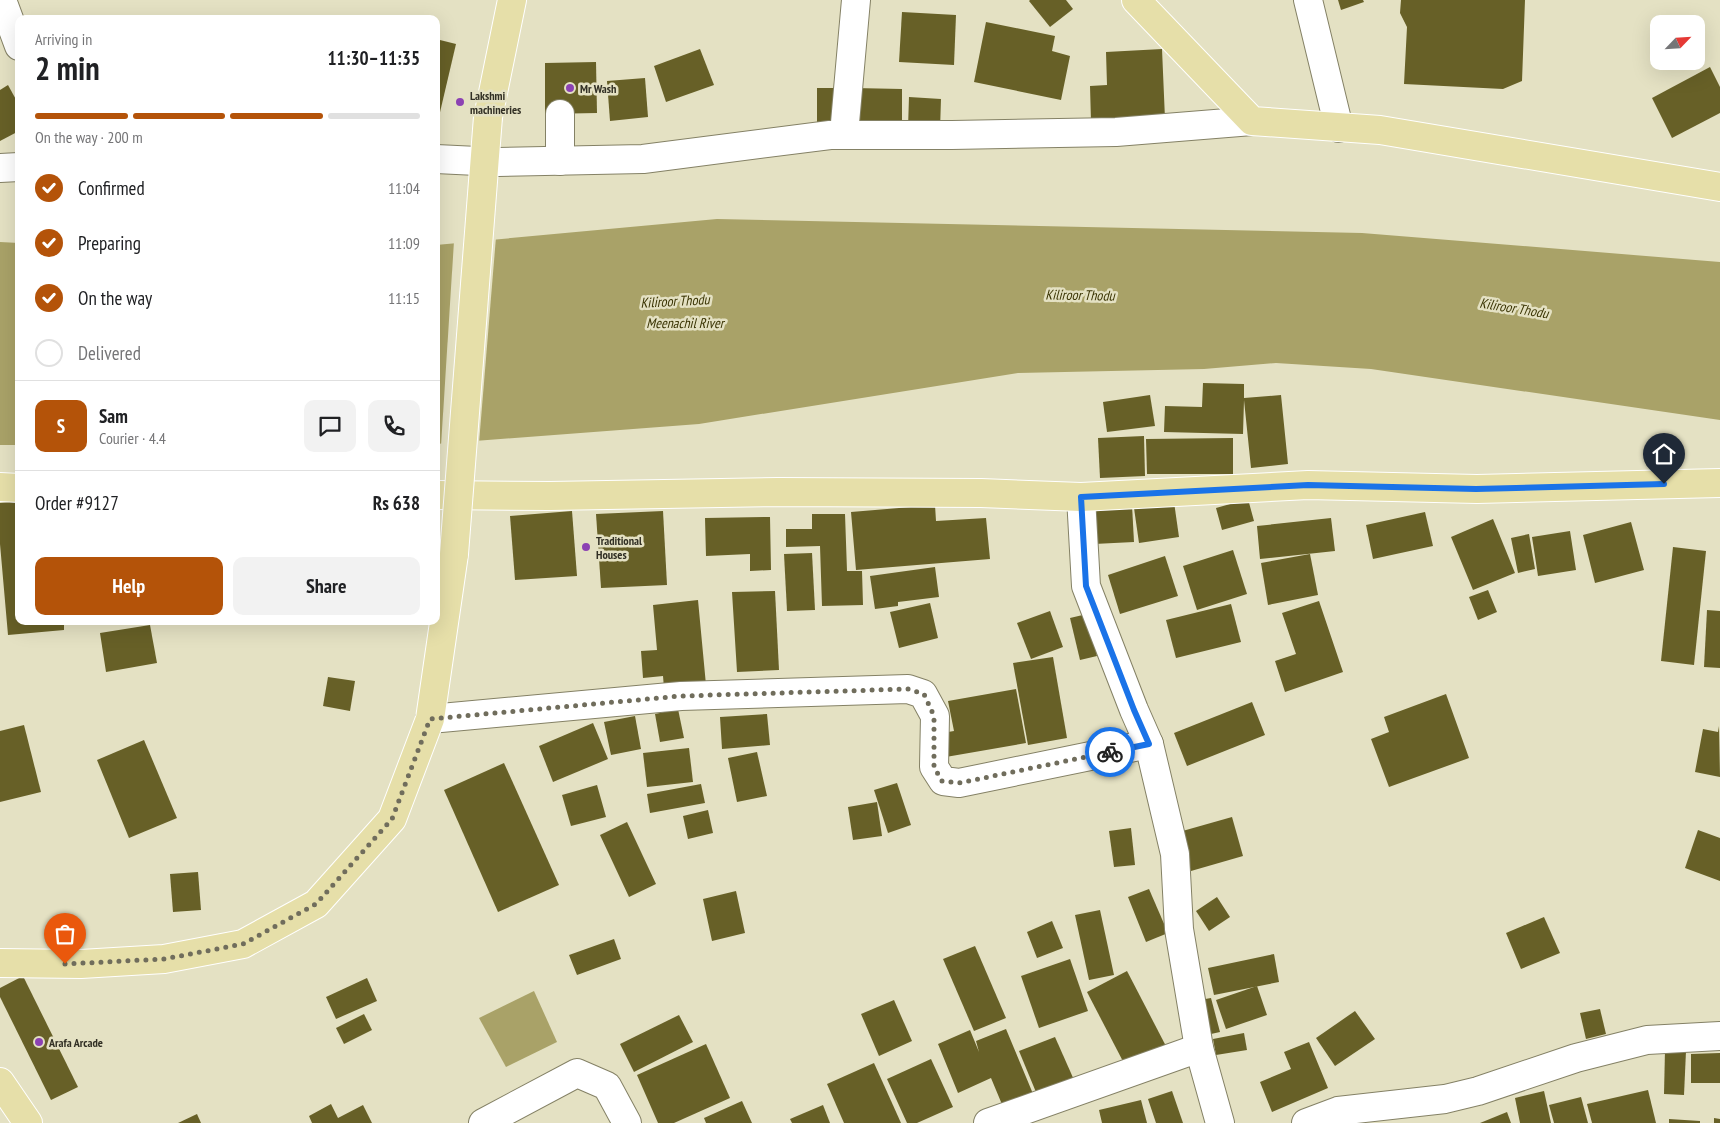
<!DOCTYPE html>
<html lang="en">
<head>
<meta charset="utf-8">
<style>
  :root { --surface:#fff; --page:#f2f2f2; --text:#202124; --muted:#757577; --line:#e0e0e0; --accent:#b45309 }
  body { margin:0; font-family:"PT Sans Narrow",sans-serif; background:var(--page); color:var(--text); height:100vh; display:flex; flex-direction:column; font-size:19px; white-space:nowrap }
  * { box-sizing:border-box; margin:0 }
  p { font-size:16px; color:var(--muted) }
  .icon { flex:none; width:28px; height:28px; fill:none; stroke:currentColor; stroke-width:2; stroke-linecap:round; stroke-linejoin:round }
  .map { position:relative; flex:1; overflow:hidden }
  .sheet { position:absolute; left:15px; top:15px; width:425px; height:610px; display:flex; flex-direction:column; background:var(--surface); border-radius:10px; box-shadow:0 5px 20px #0002 }
  .sheet>* { flex:none }
  .needle { width:32px; rotate:65deg }
  .buttons { position:absolute; left:1650px; top:15px; display:grid; gap:10px }
  .buttons a { display:grid; place-items:center; width:55px; height:55px; border-radius:10px; background:var(--surface); box-shadow:0 5px 20px #0002; font-size:25px }
  .pin { position:absolute; display:grid; place-items:center; width:42px; height:42px; color:#fff; margin:-51px -21px; border-radius:50% 50% 50% 0; rotate:-45deg; box-shadow:0 0 5px #0007 }
  .pin .icon { rotate:45deg }
  .courier { position:absolute; display:grid; place-items:center; width:50px; height:50px; margin:-25px; border:4px solid #1a73e8; border-radius:50%; background:#fff; color:#222; box-shadow:0 1px 6px #0007 }
  .head em { font-style:normal; font-weight:700 }
  .head div { display:flex; flex-direction:column-reverse }
  .head { display:flex; align-items:center; justify-content:space-between; height:85px; padding:0 20px }
  h1 { font-size:32px; font-weight:700; line-height:38px }
  .bar { display:grid; grid-template-columns:repeat(4,1fr); gap:8px 5px; align-content:center; height:60px; padding:0 20px }
  .bar i { height:6px; border-radius:4px; background:var(--line) }
  .bar .selected { background:var(--accent) }
  .bar p { grid-column:span 4 }
  .line { display:flex; align-items:center; gap:12px; padding:0 20px; border-top:1px solid var(--line) }
  .line div { flex:1 }
  .round { display:grid; place-items:center; flex:none; width:52px; height:52px; border-radius:10px; background:var(--page) }
  ol { padding:0 20px; list-style:none }
  li { display:flex; align-items:center; gap:15px; height:55px }
  li p { margin-inline-start:auto }
  li .icon { padding:5px; border-radius:50%; background:var(--accent); color:#fff; stroke-width:4 }
  li:last-child { color:var(--muted) }
  li i { width:28px; height:28px; border:2px solid var(--line); border-radius:50% }
  .primary-button { display:flex; gap:10px; margin-top:auto; padding:10px 20px }
  .primary-button a { flex:1; height:58px; border-radius:10px; background:var(--accent); color:#fff; font-size:20px; font-weight:700; line-height:58px; text-align:center }
  .primary-button a+a { background:var(--page); color:var(--text) }
  .map>svg:first-child { display:block }
</style>
</head>
<body>
<div class="map">
<svg width="1720" height="1123" viewBox="0 0 1720 1123">
  <rect width="100%" height="100%" fill="#e4e1c3"/>
  <!-- forest -->
  <g fill="#a9a268">
    <polygon points="717,219 1362,233 1720,262 1720,420 1371,369 1276,363 1204,369 1018,373 699,424 436,444 436,245"/>
    <polygon points="0,242 19,243 19,445 0,445"/>
    <polygon points="534,991 557,1042 506,1067 479,1018"/>
  </g>
  <!-- pier -->
  <polygon fill="#e4e1c3" points="496,237 479,443 441,446 454,241"/>
  <!-- building -->
  <g fill="#676027">
    <polygon points="1030,0 1066,0 1073,9 1050,27 1029,1"/>
    <polygon points="1338,0 1363,0 1364,2 1341,10"/>
    <polygon points="1401,0 1525,0 1522,81 1503,89 1404,84 1407,27 1400,13"/>
    <polygon points="902,12 956,15 954,65 899,62"/>
    <polygon points="986,22 1055,36 1052,51 1070,56 1061,100 974,82"/>
    <polygon points="436,39 456,44 437,125 436,125"/>
    <polygon points="700,49 714,85 666,102 654,66"/>
    <polygon points="1162,49 1165,119 1091,122 1090,86 1107,85 1106,52"/>
    <polygon points="596,62 597,113 545,114 545,63"/>
    <polygon points="1710,67 1720,87 1720,113 1672,138 1652,98"/>
    <polygon points="645,78 648,117 610,121 607,81"/>
    <polygon points="8,85 19,105 19,131 0,141 0,90"/>
    <rect x="817" y="88" width="28" height="41"/>
    <polygon points="854,88 902,89 902,129 854,128"/>
    <polygon points="909,97 941,99 940,130 908,128"/>
    <polygon points="1203,383 1244,384 1244,398 1281,395 1288,464 1251,468 1244,400 1243,434 1164,432 1165,406 1202,407"/>
    <polygon points="1150,395 1155,426 1107,432 1103,402"/>
    <polygon points="1144,436 1145,476 1100,478 1098,438"/>
    <polygon points="1233,438 1233,474 1147,474 1146,439"/>
    <polygon points="1248,499 1254,521 1222,530 1216,508"/>
    <polygon points="19,501 19,621 64,621 64,630 8,635 0,544 0,503"/>
    <polygon points="1174,502 1179,537 1139,543 1134,508"/>
    <polygon points="935,505 936,521 986,518 990,559 856,570 851,512"/>
    <polygon points="1132,505 1134,542 1094,544 1093,507"/>
    <polygon points="572,511 577,576 515,580 510,516"/>
    <polygon points="663,511 667,585 601,588 596,514"/>
    <polygon points="1425,512 1433,546 1373,559 1366,525"/>
    <polygon points="812,514 845,514 847,571 862,571 863,605 822,606 820,546 786,547 786,529 812,529"/>
    <polygon points="770,517 771,570 750,571 750,554 706,556 705,518"/>
    <polygon points="1331,518 1335,551 1260,559 1257,526"/>
    <polygon points="1493,519 1515,573 1473,590 1451,537"/>
    <polygon points="1631,522 1644,570 1595,583 1583,535"/>
    <polygon points="1570,531 1576,570 1538,576 1532,537"/>
    <polygon points="1529,534 1535,569 1518,573 1511,538"/>
    <polygon points="1673,547 1706,551 1694,665 1661,661"/>
    <polygon points="1233,550 1247,594 1197,610 1183,566"/>
    <polygon points="812,553 815,610 787,611 784,554"/>
    <polygon points="1310,554 1318,595 1268,605 1261,563"/>
    <polygon points="1165,556 1178,596 1120,614 1108,575"/>
    <polygon points="935,567 939,597 898,602 898,606 875,609 870,576"/>
    <polygon points="1488,590 1497,612 1478,620 1469,597"/>
    <polygon points="775,591 779,670 737,672 732,592"/>
    <polygon points="698,600 706,685 664,688 663,676 643,678 641,651 657,650 653,605"/>
    <polygon points="1319,601 1343,672 1285,692 1275,661 1296,654 1282,613"/>
    <polygon points="930,603 938,638 899,648 890,612"/>
    <polygon points="1231,604 1241,642 1176,658 1166,620"/>
    <polygon points="1707,610 1720,611 1720,668 1704,667"/>
    <polygon points="1050,611 1063,647 1031,659 1017,623"/>
    <polygon points="1087,614 1097,656 1080,660 1070,618"/>
    <polygon points="150,625 157,663 106,672 100,633"/>
    <polygon points="1053,657 1067,738 1028,745 1013,663"/>
    <polygon points="328,677 355,681 350,711 323,706"/>
    <polygon points="1016,689 1026,743 940,758 936,734 954,731 948,701"/>
    <polygon points="1446,694 1469,758 1389,787 1371,739 1389,732 1384,717"/>
    <polygon points="1252,702 1265,735 1187,766 1174,733"/>
    <polygon points="678,709 684,738 660,742 655,714"/>
    <polygon points="767,714 770,745 722,749 720,717"/>
    <polygon points="635,716 641,749 611,755 604,722"/>
    <polygon points="593,723 608,759 553,782 539,746"/>
    <polygon points="24,725 41,792 0,802 0,731"/>
    <polygon points="1719,726 1720,777 1695,772 1703,729 1718,732"/>
    <polygon points="144,740 177,818 129,838 97,760"/>
    <polygon points="689,748 693,782 647,787 643,753"/>
    <polygon points="757,752 767,796 737,802 728,758"/>
    <polygon points="504,763 559,885 498,912 444,790"/>
    <polygon points="897,783 911,825 888,833 874,790"/>
    <polygon points="701,784 705,803 650,813 647,794"/>
    <polygon points="597,785 606,817 571,826 562,795"/>
    <polygon points="877,802 882,836 853,840 848,807"/>
    <polygon points="708,810 713,833 688,839 683,816"/>
    <polygon points="1232,817 1243,856 1191,871 1179,832"/>
    <polygon points="627,822 656,884 629,897 600,835"/>
    <polygon points="1131,828 1135,865 1114,867 1109,831"/>
    <polygon points="1698,830 1720,838 1720,881 1685,868"/>
    <polygon points="198,872 201,910 173,912 170,874"/>
    <polygon points="1149,889 1168,933 1146,942 1128,897"/>
    <polygon points="736,891 745,933 712,941 703,899"/>
    <polygon points="1217,897 1230,917 1209,931 1196,911"/>
    <polygon points="1100,910 1114,975 1089,980 1075,915"/>
    <polygon points="1544,917 1560,953 1521,969 1506,933"/>
    <polygon points="1052,921 1063,948 1037,958 1027,932"/>
    <polygon points="614,939 621,959 577,975 569,955"/>
    <polygon points="975,946 1006,1018 974,1031 943,959"/>
    <polygon points="1274,954 1279,982 1214,995 1208,968"/>
    <polygon points="1070,959 1088,1011 1039,1028 1021,976"/>
    <polygon points="1127,971 1168,1050 1128,1071 1087,992"/>
    <polygon points="23,976 78,1087 51,1100 0,997 0,988"/>
    <polygon points="367,978 377,1001 336,1019 326,997"/>
    <polygon points="1257,986 1267,1015 1226,1029 1216,1000"/>
    <polygon points="1211,998 1220,1032 1202,1036 1194,1001"/>
    <polygon points="894,1000 912,1041 879,1056 861,1014"/>
    <polygon points="1600,1009 1606,1034 1586,1039 1580,1013"/>
    <polygon points="1355,1011 1375,1039 1335,1066 1316,1038"/>
    <polygon points="364,1014 372,1030 344,1044 336,1028"/>
    <polygon points="679,1015 693,1042 634,1072 620,1044"/>
    <polygon points="1006,1029 1036,1101 1006,1114 991,1078 958,1093 938,1044 970,1030 979,1052 976,1041"/>
    <polygon points="1244,1033 1247,1050 1216,1055 1213,1039"/>
    <polygon points="1055,1037 1082,1098 1045,1114 1019,1051"/>
    <polygon points="1309,1042 1328,1088 1272,1112 1260,1082 1291,1069 1284,1052"/>
    <polygon points="706,1044 730,1098 674,1123 658,1123 637,1075"/>
    <polygon points="1665,1050 1686,1051 1684,1095 1664,1094"/>
    <polygon points="1720,1053 1720,1083 1691,1083 1691,1054"/>
    <polygon points="931,1059 953,1107 917,1123 907,1123 887,1079"/>
    <polygon points="874,1063 901,1123 844,1123 827,1084"/>
    <polygon points="1648,1090 1656,1123 1592,1123 1587,1104"/>
    <polygon points="1172,1091 1183,1123 1156,1123 1148,1099"/>
    <polygon points="1544,1091 1551,1123 1520,1123 1515,1098"/>
    <polygon points="1581,1097 1588,1123 1554,1123 1549,1105"/>
    <polygon points="1141,1100 1147,1123 1102,1123 1099,1110"/>
    <polygon points="742,1101 752,1123 706,1123 704,1118"/>
    <polygon points="331,1104 338,1118 363,1105 372,1123 312,1123 309,1116"/>
    <polygon points="823,1105 830,1123 792,1123 790,1119"/>
    <polygon points="1507,1112 1511,1123 1480,1123"/>
    <polygon points="197,1114 201,1123 178,1123"/>
    <polygon points="1714,1118 1720,1119 1720,1123 1714,1123"/>
    <polygon points="1669,1119 1700,1121 1700,1123 1669,1123"/>
  </g>
  <g fill="none" stroke-linecap="round" stroke-linejoin="round">
    <!-- minor casing -->
    <g stroke="#848165" stroke-width="30">
      <g id="minor">
        <polyline points="2,0 19,46"/>
        <polyline points="1308,0 1339,128"/>
        <polyline points="844,134 856,0"/>
        <polyline points="436,159 498,162 643,159 830,135 952,135 1116,132 1252,121"/>
        <polyline points="560,161 560,114"/>
        <polyline points="0,168 19,167"/>
        <polyline points="1081,497 1086,586 1134,710 1149,744 1175,854 1179,929 1199,1048 1220,1123"/>
        <polyline points="430,719 681,696 908,689 923,694 935,716 934,767 943,781 959,783 1149,744"/>
        <polyline points="483,1123 577,1073 607,1086 627,1123"/>
        <polyline points="988,1123 1199,1048"/>
        <polyline points="1306,1123 1338,1111 1445,1099 1478,1091 1576,1058 1647,1040 1720,1036"/>
      </g>
    </g>
    <!-- major casing -->
    <g stroke="#fff" stroke-width="30">
      <g id="major">
        <polyline points="1136,0 1252,121 1380,130 1720,187"/>
        <polyline points="488,117 512,0"/>
        <polyline points="0,487 19,488"/>
        <polyline points="436,495 550,496 778,492 981,493 1081,497 1308,485 1477,489 1720,483"/>
        <polyline points="0,963 81,964 164,959 243,944 316,904 392,819 430,719 454,554"/>
        <polyline points="0,1082 28,1123"/>
      </g>
    </g>
    <!-- minor -->
    <use href="#minor" stroke="#fff" stroke-width="28"/>
    <!-- major -->
    <use href="#major" stroke="#e6dfa9" stroke-width="28"/>
    <!-- major-bridge casing -->
    <g stroke="#fff" stroke-width="30" stroke-linecap="butt">
      <polyline id="major-bridge" points="454,554 488,117"/>
    </g>
    <!-- major-bridge -->
    <use href="#major-bridge" stroke="#e6dfa9" stroke-width="28"/>
  </g>
  <g fill="none" stroke-linecap="round" stroke-linejoin="round">
    <!-- done -->
    <polyline stroke="#706d5c" stroke-width="5" stroke-dasharray="0 9" points="65,964 164,959 243,944 316,904 392,819 430,719 681,696 908,689 924,694 934,716 934,767 942,781 959,783 1110,752"/>
    <!-- route -->
    <polyline stroke="#1a73e8" stroke-width="6" points="1110,752 1149,744 1134,710 1086,586 1081,497 1308,485 1476,489 1664,484"/>
  </g>
  <!-- markers -->
  <g fill="#8c42b3" stroke="#e4e1c3" stroke-width="2">
    <circle cx="570" cy="88" r="5"/>
    <circle cx="460" cy="102" r="5"/>
    <circle cx="586" cy="547" r="5"/>
    <circle cx="39" cy="1042" r="5"/>
  </g>
  <g text-anchor="middle" dominant-baseline="central" stroke-width="5" stroke-linejoin="round" paint-order="stroke">
    <!-- poi labels -->
    <g font-size="12" font-weight="bold" fill="#312f24" stroke="#e4e1c3" text-anchor="start">
      <text x="580" y="88">Mr Wash</text>
      <text x="470" y="95">Lakshmi<tspan x="470" dy="14">machineries</tspan></text>
      <text x="596" y="540">Traditional<tspan x="596" dy="14">Houses</tspan></text>
      <text x="49" y="1042">Arafa Arcade</text>
    </g>
    <!-- water labels -->
    <g font-size="14" font-style="italic" fill="#3b3504" stroke="#e4e1c3">
      <text transform="translate(1080 295) rotate(1)">Kiliroor Thodu</text>
      <text transform="translate(675 301) rotate(-3)">Kiliroor Thodu</text>
      <text transform="translate(1514 308) rotate(9)">Kiliroor Thodu</text>
      <text x="685" y="323">Meenachil River</text>
    </g>
  </g>
</svg>
<div class="buttons">
<a><svg class="needle" viewBox="-14 -14 28 28"><path d="M0-13l5 13h-10z" fill="#e53935"/><path d="M0 13l5-13h-10z" fill="#757577"/></svg></a>
</div>
<div class="pin" style="left:65px;top:964px;background:#ea580c"><svg class="icon" aria-label="bag" viewBox="0 0 24 24"><path d="M5 8h14l-1 12H6zM9 8a3 3 0 0 1 6 0"/></svg></div>
<div class="pin" style="left:1664px;top:484px;background:#1f2937"><svg class="icon" aria-label="home" viewBox="0 0 24 24"><path d="M3 11l9-7 9 7M6 9v11h12V9"/></svg></div>
<div class="courier" style="left:1110px;top:752px"><svg class="icon" aria-label="bike" viewBox="0 0 24 24"><circle cx="6" cy="16" r="4"/><circle cx="18" cy="16" r="4"/><path d="M6 16l4-8h5l3 8M10 8l3 8H6M13 5h3"/></svg></div>
<section class="sheet">
<div class="head"><div><h1>2 min</h1><p>Arriving in</p></div><em>11:30–11:35</em></div>
<div class="bar"><i class="selected"></i><i class="selected"></i><i class="selected"></i><i></i><p>On the way · 200 m</p></div>
<ol>
<li><svg class="icon" aria-label="check" viewBox="0 0 24 24"><path d="M5 12l5 5 9-10"/></svg>Confirmed<p>11:04</p></li>
<li><svg class="icon" aria-label="check" viewBox="0 0 24 24"><path d="M5 12l5 5 9-10"/></svg>Preparing<p>11:09</p></li>
<li><svg class="icon" aria-label="check" viewBox="0 0 24 24"><path d="M5 12l5 5 9-10"/></svg>On the way<p>11:15</p></li>
<li><i></i>Delivered</li>
</ol>
<div class="line" style="height:90px"><b class="round" style="background:var(--accent);color:#fff">S</b><div><b>Sam</b><p>Courier · 4.4</p></div><a class="round"><svg class="icon" aria-label="chat" viewBox="0 0 24 24"><path d="M4 5h16v11H9l-5 4z"/></svg></a><a class="round"><svg class="icon" aria-label="phone" viewBox="0 0 24 24"><path d="M5 4h4l2 5-3 2q2 4 5 5l2-3 5 2v4C11 20 4 13 5 4z"/></svg></a></div>
<div class="line" style="height:65px"><div>Order #9127</div><b>Rs 638</b></div>
<div class="primary-button"><a>Help</a><a>Share</a></div>
</section>
</div>
</body>
</html>
